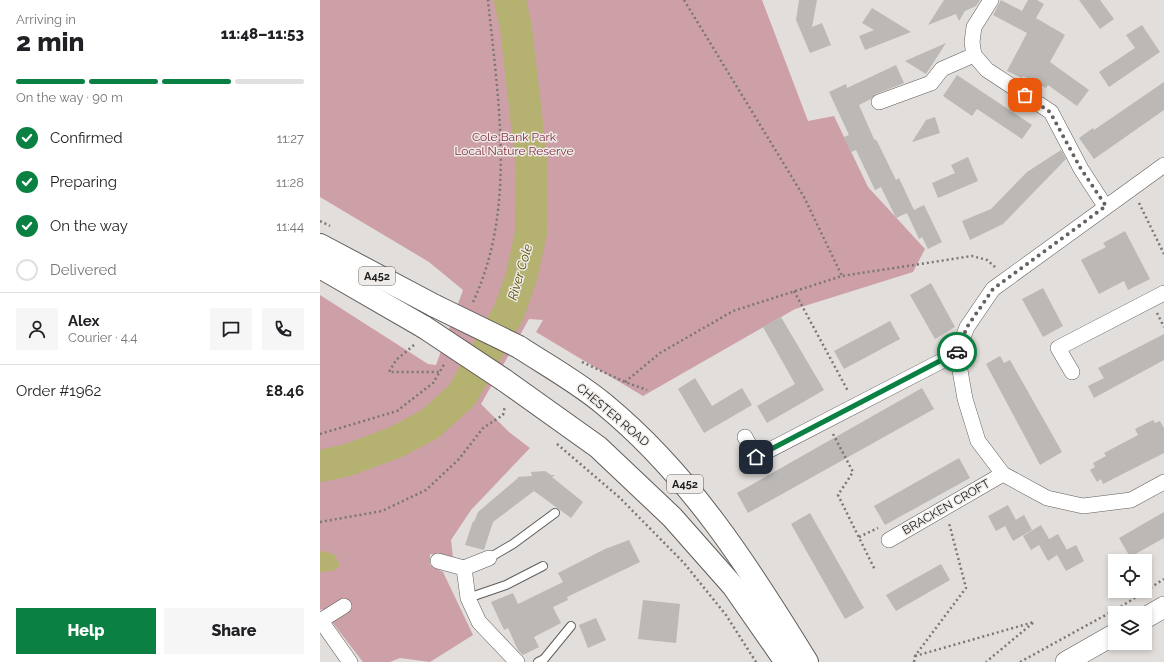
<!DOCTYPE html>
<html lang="en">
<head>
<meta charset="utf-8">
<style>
  :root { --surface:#fff; --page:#f6f6f6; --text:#202124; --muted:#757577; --line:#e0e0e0; --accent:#0b8043 }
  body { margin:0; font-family:Raleway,sans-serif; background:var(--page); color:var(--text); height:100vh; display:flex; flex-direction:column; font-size:15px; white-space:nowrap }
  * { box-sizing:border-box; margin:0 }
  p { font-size:13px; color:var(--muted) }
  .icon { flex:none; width:22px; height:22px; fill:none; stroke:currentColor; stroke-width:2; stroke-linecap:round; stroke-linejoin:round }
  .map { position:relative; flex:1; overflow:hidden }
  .side { display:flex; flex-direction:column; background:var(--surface); width:320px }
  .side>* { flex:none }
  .tools { position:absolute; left:788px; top:554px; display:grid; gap:8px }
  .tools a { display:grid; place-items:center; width:44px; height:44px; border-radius:0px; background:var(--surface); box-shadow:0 2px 6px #0003; font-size:20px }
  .pin { position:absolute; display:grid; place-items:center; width:34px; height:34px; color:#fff; margin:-17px; border-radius:8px; box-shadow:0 2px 6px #0006 }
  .courier { position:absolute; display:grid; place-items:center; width:40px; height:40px; margin:-20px; border:3px solid #0b8043; border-radius:50%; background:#fff; color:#222; box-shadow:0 1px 5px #0007 }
  .headline em { font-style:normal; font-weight:800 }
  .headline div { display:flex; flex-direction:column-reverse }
  .headline { display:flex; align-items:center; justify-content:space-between; height:68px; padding:0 16px }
  h1 { font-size:26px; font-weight:800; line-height:30px }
  .bar { display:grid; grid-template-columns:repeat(4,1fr); gap:6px 4px; align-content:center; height:48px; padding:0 16px }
  .bar i { height:5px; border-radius:3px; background:var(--line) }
  .bar .selected { background:var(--accent) }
  .bar p { grid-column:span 4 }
  .line { display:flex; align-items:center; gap:10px; padding:0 16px; border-top:1px solid var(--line) }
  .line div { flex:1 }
  .round { display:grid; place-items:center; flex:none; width:42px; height:42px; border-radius:0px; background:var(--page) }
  ol { padding:0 16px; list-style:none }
  li { display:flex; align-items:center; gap:12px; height:44px }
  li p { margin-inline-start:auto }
  li .icon { padding:4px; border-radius:50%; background:var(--accent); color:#fff; stroke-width:4 }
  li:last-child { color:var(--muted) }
  li i { width:22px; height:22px; border:2px solid var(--line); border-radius:50% }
  .primary-button { display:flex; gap:8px; margin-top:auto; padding:8px 16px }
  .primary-button a { flex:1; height:46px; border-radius:0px; background:var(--accent); color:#fff; font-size:16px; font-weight:800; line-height:46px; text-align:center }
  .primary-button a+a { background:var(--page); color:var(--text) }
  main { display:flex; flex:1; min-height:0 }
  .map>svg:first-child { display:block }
</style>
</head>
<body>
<main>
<section class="side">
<div class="headline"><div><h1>2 min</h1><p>Arriving in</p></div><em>11:48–11:53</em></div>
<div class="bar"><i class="selected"></i><i class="selected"></i><i class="selected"></i><i></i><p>On the way · 90 m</p></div>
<ol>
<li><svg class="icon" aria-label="check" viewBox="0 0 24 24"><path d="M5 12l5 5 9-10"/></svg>Confirmed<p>11:27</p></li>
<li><svg class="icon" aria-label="check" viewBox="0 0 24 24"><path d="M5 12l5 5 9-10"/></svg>Preparing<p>11:28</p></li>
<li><svg class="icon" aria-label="check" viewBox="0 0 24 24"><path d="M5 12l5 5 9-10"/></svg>On the way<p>11:44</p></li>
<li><i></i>Delivered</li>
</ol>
<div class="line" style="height:72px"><a class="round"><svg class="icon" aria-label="person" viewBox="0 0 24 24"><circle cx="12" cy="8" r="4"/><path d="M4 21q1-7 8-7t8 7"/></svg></a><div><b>Alex</b><p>Courier · 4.4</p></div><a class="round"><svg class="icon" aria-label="chat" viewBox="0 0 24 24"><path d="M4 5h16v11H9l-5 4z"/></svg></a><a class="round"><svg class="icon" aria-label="phone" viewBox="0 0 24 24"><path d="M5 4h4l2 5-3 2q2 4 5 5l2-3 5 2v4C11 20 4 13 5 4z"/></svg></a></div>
<div class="line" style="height:52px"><div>Order #1962</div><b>£8.46</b></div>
<div class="primary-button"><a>Help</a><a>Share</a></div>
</section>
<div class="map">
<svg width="844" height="662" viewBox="0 0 844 662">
  <rect width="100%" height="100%" fill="#e2dedb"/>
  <!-- green -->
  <polygon fill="#cda0a7" points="0,0 442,0 488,121 514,116 548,187 605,249 593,272 475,309 323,396 216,332 223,320 209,319 161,404 189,432 210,448 151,510 131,540 133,557 110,554 110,565 123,572 153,635 110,662 80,658 70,662 43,662 2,609 0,610 0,295 108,364 116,365 143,290 109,262 0,197"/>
  <!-- water -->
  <polygon fill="#b5b171" points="0,551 14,554 20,566 13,571 0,572"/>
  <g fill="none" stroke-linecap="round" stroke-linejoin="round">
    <!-- river -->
    <polyline stroke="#b5b171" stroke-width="32" points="0,466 28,460 76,442 110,424 142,395 189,312 201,278 211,233 212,168 196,28 190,0"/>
  </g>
  <!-- building -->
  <g fill="#bbb8b5">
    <polygon points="479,0 497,0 492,27 502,23 511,45 490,53 476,20"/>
    <polygon points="624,0 660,0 656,6 645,11 639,21 636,14 608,25"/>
    <polygon points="681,0 702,11 708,0 717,0 724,4 716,18 745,35 730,62 769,90 757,106 728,85 726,88 703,76 702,78 687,71 707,33 673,15"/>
    <polygon points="759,0 780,0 794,19 780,29"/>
    <polygon points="552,8 591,32 545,50 539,36 554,30 542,23"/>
    <polygon points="822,25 840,52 789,87 779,72 815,48 806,35"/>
    <polygon points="626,43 606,74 585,61"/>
    <polygon points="576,65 584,83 556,94 551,99 539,105 554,139 557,141 576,180 579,178 594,210 604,205 622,242 608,249 602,237 599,239 587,213 576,218 561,187 555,190 536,150 531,152 524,137 529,135 509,92 526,84 527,88"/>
    <polygon points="637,75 712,125 702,139 657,109 652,116 623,96"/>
    <polygon points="844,82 844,110 774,159 759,138 773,128 774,130"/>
    <polygon points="615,117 620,133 592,142 606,120"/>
    <polygon points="741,150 746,159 683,224 650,240 642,221 671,209 707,172"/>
    <polygon points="648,157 658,181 618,198 612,183 635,173 631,165"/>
    <polygon points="805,231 830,279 808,290 804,281 779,294 761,260 786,247 783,243"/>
    <polygon points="611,283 635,327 615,339 590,295"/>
    <polygon points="723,288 743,326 723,337 702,299"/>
    <polygon points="461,317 504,390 447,423 437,406 475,384 443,327"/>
    <polygon points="570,321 580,339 524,369 514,351"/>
    <polygon points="844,334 844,360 774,398 768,386 784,378 778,368"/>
    <polygon points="680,356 684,363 690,360 742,452 720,465 666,364"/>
    <polygon points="375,378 392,406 422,388 432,405 384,433 358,389"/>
    <polygon points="602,388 614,409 428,513 417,493"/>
    <polygon points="833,420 835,423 840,421 844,428 844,453 783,484 781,479 777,482 770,470 775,467 773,463 786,456 784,453 818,435 815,429"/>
    <polygon points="639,458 650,478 565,525 554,506"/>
    <polygon points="225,471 231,475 235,475 232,477 263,502 251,518 214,491 173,522 164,550 145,545 153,521 154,522 158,512 198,478 197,477 212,476 211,472"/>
    <polygon points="688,505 696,520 676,531 668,516"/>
    <polygon points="844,512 844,538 810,557 799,538"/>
    <polygon points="490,513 544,608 525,619 471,524"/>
    <polygon points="704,515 712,530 693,541 685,526"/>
    <polygon points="721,525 729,539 738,534 747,550 742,552 756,545 764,561 746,571 737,555 728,561 719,545 711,550 703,536"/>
    <polygon points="309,540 320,562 247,597 248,600 233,607 241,623 214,637 219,647 203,655 198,650 188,628 184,630 171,602 193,593 198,604 243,582 238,573 285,549"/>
    <polygon points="621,564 630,580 576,611 566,595"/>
    <polygon points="323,600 360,604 356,643 318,639"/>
    <polygon points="276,618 286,640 268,648 259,625"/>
  </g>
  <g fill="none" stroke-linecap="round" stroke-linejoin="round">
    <!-- lane casing -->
    <g stroke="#5f5c59" stroke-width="10">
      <g id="lane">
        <polyline points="169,558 193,544 235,513"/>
        <polyline points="148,598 186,585 223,566"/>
        <polyline points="218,662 224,659 251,626"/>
      </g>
    </g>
    <!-- street casing -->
    <g stroke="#5f5c59" stroke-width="16">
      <g id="street">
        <polyline points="671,0 654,27 652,42 654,55 667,70 731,112 761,169 785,206"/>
        <polyline points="559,102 611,83 622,69 654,55"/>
        <polyline points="844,165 673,289 647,327 637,353 645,399 658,441 683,474 727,498 763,506 811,500 844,482"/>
        <polyline points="752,372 738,348 844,293"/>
        <polyline points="425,437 436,457 637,353"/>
        <polyline points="569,540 683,474"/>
        <polyline points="118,561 144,568 169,558"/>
        <polyline points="144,568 148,598 159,622 197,662"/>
        <polyline points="0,621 24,606"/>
        <polyline points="1,621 30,662"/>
      </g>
    </g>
    <!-- secondary casing -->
    <g stroke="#5f5c59" stroke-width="22">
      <g id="secondary">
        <polyline points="825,618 844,607"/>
        <polyline points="746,662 795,634"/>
      </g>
    </g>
    <!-- highway casing -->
    <g stroke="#5f5c59" stroke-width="24">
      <g id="highway">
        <polyline points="0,245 115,306"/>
        <polyline points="0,267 104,327"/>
        <path d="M199,347C228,366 259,383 285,405C370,475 430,569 487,662"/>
        <polyline points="184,380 278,447 352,517 413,586 466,662"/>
      </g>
    </g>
    <!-- path -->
    <g stroke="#797674" stroke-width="2.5" stroke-dasharray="2 3" stroke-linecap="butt">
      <polyline points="364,0 484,197 522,276"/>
      <polyline points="819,203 844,254"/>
      <polyline points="0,221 10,226"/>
      <polyline points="474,291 528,391"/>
      <path d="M153,302C197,208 178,100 168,0"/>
      <polyline points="837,313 844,327"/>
      <polyline points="94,345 76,360 69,372 120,372"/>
      <polyline points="262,362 305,382 327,390"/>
      <polyline points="305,382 340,353 413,311 522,276 652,256 667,260 675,267"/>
      <polyline points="0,434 77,411 113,383 125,363"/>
      <polyline points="513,434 533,472 518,495 555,570"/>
      <polyline points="237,444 299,497 364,563 406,615 436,662"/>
      <polyline points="0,522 62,511 106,490 139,459 163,428 183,415 185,406"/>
      <polyline points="539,537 558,528"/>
      <polyline points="595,656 714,622 666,662"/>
      <polyline points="594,662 595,656 646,588 629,523"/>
      <polyline points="700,662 802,606 844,579"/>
    </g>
    <!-- lane -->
    <use href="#lane" stroke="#fff" stroke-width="8"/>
    <!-- street -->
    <use href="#street" stroke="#fff" stroke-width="15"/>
    <!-- secondary -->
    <use href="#secondary" stroke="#fff" stroke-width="21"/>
    <!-- highway -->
    <use href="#highway" stroke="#fff" stroke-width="22"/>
    <!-- highway-bridge casing -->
    <g stroke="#5f5c59" stroke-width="24" stroke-linecap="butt">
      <g id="highway-bridge">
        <polyline points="115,306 199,347"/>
        <polyline points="104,327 184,380"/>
      </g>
    </g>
    <!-- highway-bridge -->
    <use href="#highway-bridge" stroke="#fff" stroke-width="22"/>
  </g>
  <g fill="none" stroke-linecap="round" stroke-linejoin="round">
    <!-- done -->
    <polyline stroke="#656261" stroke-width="4" stroke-dasharray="0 7.2" points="637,352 647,327 673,289 786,206 761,169 730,112 705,95"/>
    <!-- route -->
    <polyline stroke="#0b8043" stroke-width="5" points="436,457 637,352"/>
  </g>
  <g text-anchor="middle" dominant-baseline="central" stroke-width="3" stroke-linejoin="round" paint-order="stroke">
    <!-- shield labels -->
    <g fill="#efebe8" stroke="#605d5b" stroke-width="1">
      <rect x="39" y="267" width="36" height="18" rx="3"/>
      <rect x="347" y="475" width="36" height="18" rx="3"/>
    </g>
    <g font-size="11" font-weight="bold" fill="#22201f">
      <text x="57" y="276">A452</text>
      <text x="365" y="484">A452</text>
    </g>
    <!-- park labels -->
    <g font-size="12" fill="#812e42" stroke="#efebe8">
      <text x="194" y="137">Cole Bank Park<tspan x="194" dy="14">Local Nature Reserve</tspan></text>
    </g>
    <!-- street labels -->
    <g font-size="12" fill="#22201f" stroke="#efebe8">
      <text transform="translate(293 415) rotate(40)">CHESTER ROAD</text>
      <text transform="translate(626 507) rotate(-30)">BRACKEN CROFT</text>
    </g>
    <!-- water labels -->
    <g font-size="13" font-style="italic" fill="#585300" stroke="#efebe8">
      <text transform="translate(200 272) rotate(-74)">River Cole</text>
    </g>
  </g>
</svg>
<div class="tools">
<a><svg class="icon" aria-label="locate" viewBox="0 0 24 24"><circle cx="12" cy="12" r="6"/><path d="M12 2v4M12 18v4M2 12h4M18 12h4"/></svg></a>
<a><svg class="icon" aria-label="layers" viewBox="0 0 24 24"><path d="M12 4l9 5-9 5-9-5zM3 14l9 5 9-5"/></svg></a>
</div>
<div class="pin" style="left:705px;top:95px;background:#ea580c"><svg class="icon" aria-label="bag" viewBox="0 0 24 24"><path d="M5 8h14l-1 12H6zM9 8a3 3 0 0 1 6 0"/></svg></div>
<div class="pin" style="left:436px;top:457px;background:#1f2937"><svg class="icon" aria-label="home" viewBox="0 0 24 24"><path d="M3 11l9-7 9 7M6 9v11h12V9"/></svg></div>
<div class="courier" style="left:637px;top:352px"><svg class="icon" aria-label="car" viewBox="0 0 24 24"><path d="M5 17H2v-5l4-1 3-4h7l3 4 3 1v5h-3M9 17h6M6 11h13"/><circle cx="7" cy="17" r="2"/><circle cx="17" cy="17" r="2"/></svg></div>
</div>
</main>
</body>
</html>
